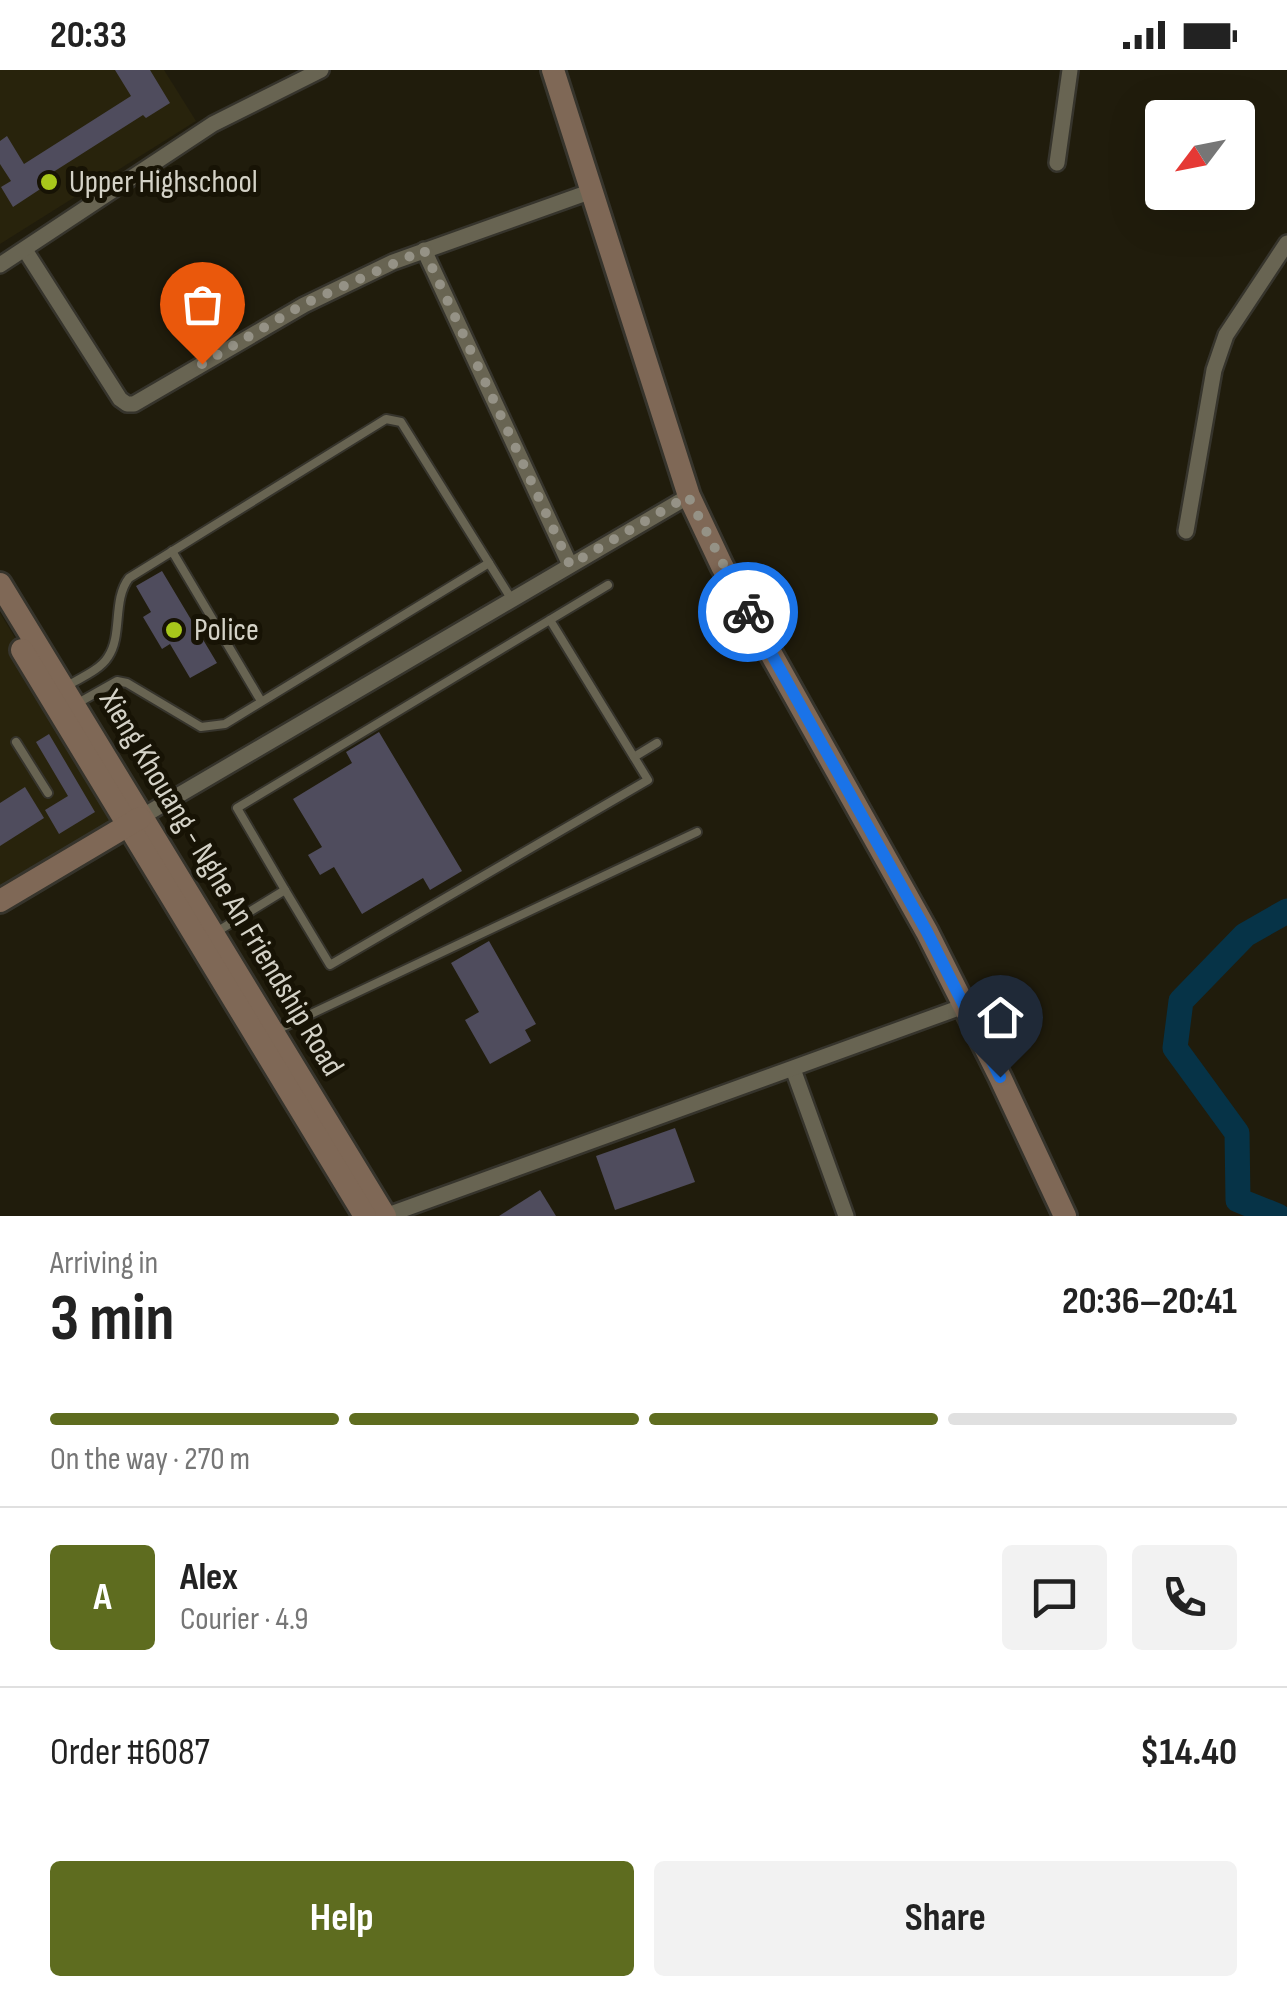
<!DOCTYPE html>
<html lang="en">
<head>
<meta charset="utf-8">
<style>
  :root { --surface:#fff; --page:#f2f2f2; --text:#222; --muted:#767676; --line:#e0e0e0; --accent:#5e6c1f }
  body { margin:0; font-family:"Sofia Sans Condensed",sans-serif; background:var(--page); color:var(--text); height:100vh; display:flex; flex-direction:column; font-size:38px; white-space:nowrap }
  * { box-sizing:border-box; margin:0 }
  p { font-size:32px; color:var(--muted) }
  .icon { flex:none; width:55px; height:55px; fill:none; stroke:currentColor; stroke-width:2; stroke-linecap:round; stroke-linejoin:round }
  .map { position:relative; height:1146px; overflow:hidden }
  .sheet { display:flex; flex-direction:column; background:var(--surface); flex:1 }
  .sheet>* { flex:none }
  .needle { width:65px; rotate:238deg }
  .fabs { position:absolute; left:1145px; top:30px; display:grid; gap:20px }
  .fabs a { display:grid; place-items:center; width:110px; height:110px; border-radius:10px; background:var(--surface); box-shadow:0 10px 40px #0002; font-size:50px }
  .pin { position:absolute; display:grid; place-items:center; width:85px; height:85px; color:#fff; margin:-102px -42px; border-radius:50% 50% 50% 0; rotate:-45deg; box-shadow:0 0 10px #0007 }
  .pin .icon { rotate:45deg }
  .courier { position:absolute; display:grid; place-items:center; width:100px; height:100px; margin:-50px; border:8px solid #1a73e8; border-radius:50%; background:#fff; color:#222; box-shadow:0 2px 12px #0007 }
  .headline em { font-style:normal; font-weight:700 }
  .headline div { display:flex; flex-direction:column-reverse }
  .headline { display:flex; align-items:center; justify-content:space-between; height:170px; padding:0 50px }
  h1 { font-size:65px; font-weight:700; line-height:75px }
  .bar { display:grid; grid-template-columns:repeat(4,1fr); gap:15px 10px; align-content:center; height:120px; padding:0 50px }
  .bar i { height:12px; border-radius:8px; background:var(--line) }
  .bar .active { background:var(--accent) }
  .bar p { grid-column:span 4 }
  .line { display:flex; align-items:center; gap:25px; padding:0 50px; border-top:2px solid var(--line) }
  .line div { flex:1 }
  .round { display:grid; place-items:center; flex:none; width:105px; height:105px; border-radius:10px; background:var(--page) }
  .button { display:flex; gap:20px; margin-top:auto; padding:20px 50px }
  .button a { flex:1; height:115px; border-radius:10px; background:var(--accent); color:#fff; font-size:40px; font-weight:700; line-height:115px; text-align:center }
  .button a+a { background:var(--page); color:var(--text) }
  .status { display:flex; justify-content:space-between; align-items:center; height:70px; padding:0 50px; background:var(--surface); direction:ltr }
  .status svg { height:28px; fill:currentColor }
  .map>svg:first-child { display:block }
</style>
</head>
<body>
<div class="status"><b>20:33</b><svg viewBox="0 0 49 12"><path d="M0 12V9h3v3zM5 12V6h3v6zM10 12V3h3v9zM15 12V0h3v12zM26 1h20v11H26zM47 4h2v5h-2z"/></svg></div>
<div class="map">
<svg width="1287" height="1146" viewBox="0 0 1287 1146">
  <rect width="100%" height="100%" fill="#201c0c"/>
  <!-- built -->
  <g fill="#28230c">
    <polygon points="0,0 164,0 196,51 0,174"/>
    <polygon points="0,543 128,755 0,831"/>
  </g>
  <g fill="none" stroke-linecap="round" stroke-linejoin="round">
    <!-- river -->
    <polyline stroke="#063347" stroke-width="25" points="1278,1146 1238,1130 1237,1063 1175,978 1181,931 1245,865 1287,841"/>
  </g>
  <!-- building -->
  <g fill="#4f4c5d">
    <polygon points="115,0 150,0 170,33 146,48 143,45 47,106 51,112 13,137 1,117 11,111 0,94 0,71 7,66 24,94 131,26"/>
    <polygon points="162,501 217,593 190,608 170,574 162,579 143,547 151,542 136,516"/>
    <polygon points="379,662 462,801 430,820 423,808 362,844 334,797 320,805 308,785 322,777 293,729 352,693 346,682"/>
    <polygon points="49,664 95,742 59,764 45,740 68,726 36,672"/>
    <polygon points="25,717 44,748 0,776 0,733"/>
    <polygon points="489,871 536,954 525,960 531,971 490,994 465,950 479,942 451,893"/>
    <polygon points="675,1058 695,1112 615,1140 596,1086"/>
    <polygon points="540,1120 556,1146 499,1146"/>
  </g>
  <g fill="none" stroke-linecap="round" stroke-linejoin="round">
    <!-- lane casing -->
    <g stroke="#36342c" stroke-width="12">
      <g id="lane">
        <polyline points="172,481 261,631"/>
        <path d="M67,616C80,608 100,600 108,587C123,565 112,530 129,508L386,349L401,352L512,530"/>
        <polyline points="78,633 117,611 127,613 201,657 225,654 489,493"/>
        <polyline points="16,672 48,723"/>
        <polyline points="634,687 657,673"/>
        <polyline points="285,820 237,738 608,515"/>
        <polyline points="218,861 285,820 330,895 648,710 550,550"/>
        <polyline points="277,960 697,762"/>
      </g>
    </g>
    <!-- street casing -->
    <g stroke="#36342c" stroke-width="20">
      <g id="street">
        <polyline points="1057,93 1070,0"/>
        <polyline points="25,180 120,329 127,334 134,334 304,235 393,192 592,121"/>
        <polyline points="424,180 570,495"/>
        <polyline points="0,195 213,54 321,0"/>
        <polyline points="1186,461 1214,300 1226,265 1287,173"/>
        <polyline points="143,746 689,426"/>
        <polyline points="793,999 846,1146"/>
        <polyline points="385,1146 964,936"/>
      </g>
    </g>
    <!-- secondary casing -->
    <g stroke="#36342c" stroke-width="28">
      <g id="secondary">
        <polyline points="553,0 689,426 722,496 927,862 1000,1007 1065,1146"/>
        <polyline points="0,514 385,1146"/>
        <polyline points="22,580 365,1146"/>
        <polyline points="0,831 140,748"/>
      </g>
    </g>
    <!-- lane -->
    <use href="#lane" stroke="#686452" stroke-width="8"/>
    <!-- street -->
    <use href="#street" stroke="#686452" stroke-width="15"/>
    <!-- secondary -->
    <use href="#secondary" stroke="#7f6856" stroke-width="22"/>
  </g>
  <g fill="none" stroke-linecap="round" stroke-linejoin="round">
    <!-- done -->
    <polyline stroke="#959286" stroke-width="10" stroke-dasharray="0 18" points="202,294 304,234 424,180 570,495 688,426 748,542"/>
    <!-- route -->
    <polyline stroke="#1a73e8" stroke-width="12" points="748,542 927,862 1000,1007"/>
  </g>
  <!-- markers -->
  <g fill="#a8c71b" stroke="#171305" stroke-width="4">
    <circle cx="49" cy="112" r="10"/>
    <circle cx="174" cy="560" r="10"/>
  </g>
  <g text-anchor="middle" dominant-baseline="central" stroke-width="10" stroke-linejoin="round" paint-order="stroke">
    <!-- poi labels -->
    <g font-size="32" fill="#d4d2c7" stroke="#171305" text-anchor="start">
      <text x="69" y="112">Upper Highschool</text>
      <text x="194" y="560">Police</text>
    </g>
    <!-- street labels -->
    <g font-size="32" fill="#d4d2c7" stroke="#171305">
      <text transform="translate(221 813) rotate(59)">Xieng Khouang - Nghe An Friendship Road</text>
    </g>
  </g>
</svg>
<div class="fabs">
<a><svg class="needle" viewBox="-14 -14 28 28"><path d="M0-13l5 13h-10z" fill="#e53935"/><path d="M0 13l5-13h-10z" fill="#767676"/></svg></a>
</div>
<div class="pin" style="left:202px;top:294px;background:#ea580c"><svg class="icon" aria-label="bag" viewBox="0 0 24 24"><path d="M5 8h14l-1 12H6zM9 8a3 3 0 0 1 6 0"/></svg></div>
<div class="pin" style="left:1000px;top:1007px;background:#1f2937"><svg class="icon" aria-label="home" viewBox="0 0 24 24"><path d="M3 11l9-7 9 7M6 9v11h12V9"/></svg></div>
<div class="courier" style="left:748px;top:542px"><svg class="icon" aria-label="bike" viewBox="0 0 24 24"><circle cx="6" cy="16" r="4"/><circle cx="18" cy="16" r="4"/><path d="M6 16l4-8h5l3 8M10 8l3 8H6M13 5h3"/></svg></div>
</div>
<section class="sheet">
<div class="headline"><div><h1>3 min</h1><p>Arriving in</p></div><em>20:36–20:41</em></div>
<div class="bar"><i class="active"></i><i class="active"></i><i class="active"></i><i></i><p>On the way · 270 m</p></div>
<div class="line" style="height:180px"><b class="round" style="background:var(--accent);color:#fff">A</b><div><b>Alex</b><p>Courier · 4.9</p></div><a class="round"><svg class="icon" aria-label="chat" viewBox="0 0 24 24"><path d="M4 5h16v11H9l-5 4z"/></svg></a><a class="round"><svg class="icon" aria-label="phone" viewBox="0 0 24 24"><path d="M5 4h4l2 5-3 2q2 4 5 5l2-3 5 2v4C11 20 4 13 5 4z"/></svg></a></div>
<div class="line" style="height:130px"><div>Order #6087</div><b>$14.40</b></div>
<div class="button"><a>Help</a><a>Share</a></div>
</section>
</body>
</html>
